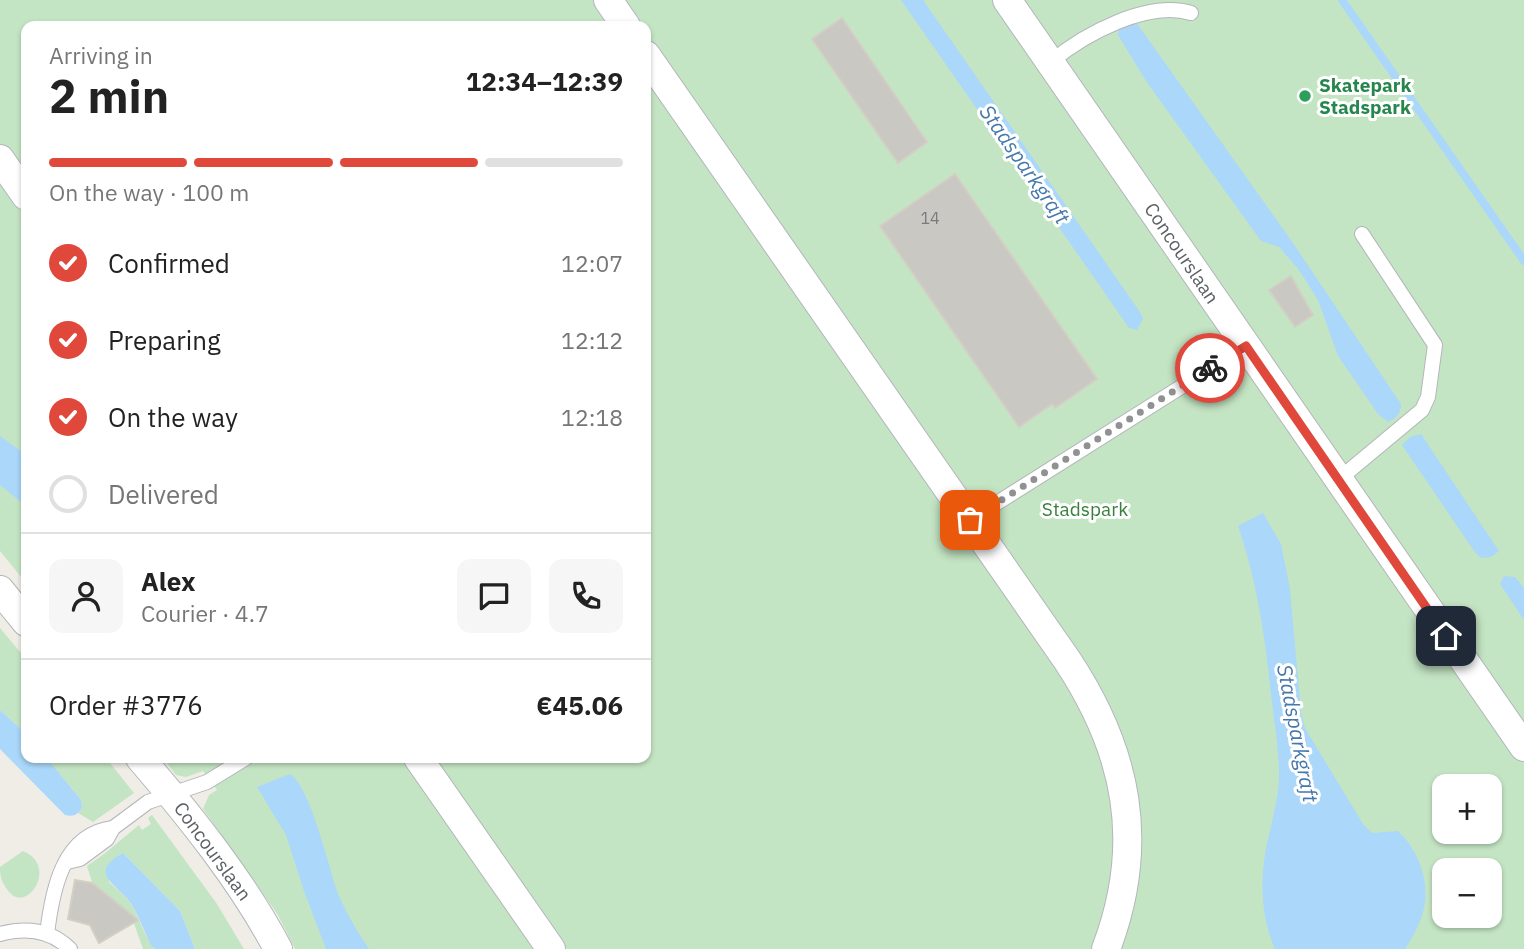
<!DOCTYPE html>
<html lang="en">
<head>
<meta charset="utf-8">
<style>
  :root { --surface:#fff; --page:#f6f6f6; --text:#222; --muted:#767676; --line:#e0e0e0; --accent:#e0483b }
  body { margin:0; font-family:"IBM Plex Sans",sans-serif; background:var(--page); color:var(--text); height:100vh; display:flex; flex-direction:column; font-size:26px; white-space:nowrap }
  * { box-sizing:border-box; margin:0 }
  p { font-size:23px; color:var(--muted) }
  .icon { flex:none; width:38px; height:38px; fill:none; stroke:currentColor; stroke-width:2; stroke-linecap:round; stroke-linejoin:round }
  .map { position:relative; flex:1; overflow:hidden }
  .details { position:absolute; left:21px; top:21px; width:630px; height:742px; display:flex; flex-direction:column; background:var(--surface); border-radius:14px; box-shadow:0 2px 5px #0004 }
  .details>* { flex:none }
  .fabs { position:absolute; left:1432px; top:774px; display:grid; gap:14px }
  .fabs a { display:grid; place-items:center; width:70px; height:70px; border-radius:14px; background:var(--surface); box-shadow:0 2px 5px #0004; font-size:35px }
  .pin { position:absolute; display:grid; place-items:center; width:60px; height:60px; color:#fff; margin:-30px; border-radius:14px; box-shadow:0 4px 10px #0006 }
  .courier { position:absolute; display:grid; place-items:center; width:70px; height:70px; margin:-35px; border:5px solid #e0483b; border-radius:50%; background:#fff; color:#222; box-shadow:0 2px 9px #0007 }
  .headline em { font-style:normal; font-weight:700 }
  .headline div { display:flex; flex-direction:column-reverse }
  .headline { display:flex; align-items:center; justify-content:space-between; height:119px; padding:0 28px }
  h1 { font-size:46px; font-weight:700; line-height:52px }
  .bar { display:grid; grid-template-columns:repeat(4,1fr); gap:10px 7px; align-content:center; height:84px; padding:0 28px }
  .bar i { height:9px; border-radius:5px; background:var(--line) }
  .bar .on { background:var(--accent) }
  .bar p { grid-column:span 4 }
  .line { display:flex; align-items:center; gap:18px; padding:0 28px; border-top:2px solid var(--line) }
  .line div { flex:1 }
  .round { display:grid; place-items:center; flex:none; width:74px; height:74px; border-radius:14px; background:var(--page) }
  ol { padding:0 28px; list-style:none }
  li { display:flex; align-items:center; gap:21px; height:77px }
  li p { margin-inline-start:auto }
  li .icon { padding:7px; border-radius:50%; background:var(--accent); color:#fff; stroke-width:4 }
  li:last-child { color:var(--muted) }
  li i { width:38px; height:38px; border:4px solid var(--line); border-radius:50% }
  .map>svg:first-child { display:block }
</style>
</head>
<body>
<div class="map">
<svg width="1524" height="949" viewBox="0 0 1524 949">
  <rect width="100%" height="100%" fill="#efede6"/>
  <!-- green -->
  <g fill="#c4e5c4" fill-rule="evenodd">
    <path d="M0,0H1524V949H334L320,930L327,949H295L278,915L203,809L209,795L217,790L203,771L186,777L176,775L163,758H646V26H26V583L0,551ZM1444,786H1489V831H1444ZM1444,870H1489V915H1444Z"/>
    <polygon points="0,628 26,659 26,734 0,710"/>
    <polygon points="47,758 106,758 134,793 93,822 78,813 82,808 81,800"/>
    <path d="M152,815L217,904L244,949H195L180,911L123,853L108,864L109,882C118,890 127,897 133,907C141,921 144,937 155,949H143L131,915L92,882L87,866L104,854L139,825L142,830L151,824L148,818Z"/>
    <path d="M23,851C59,866 27,914 9,892C2,883 0,878 0,867Z"/>
  </g>
  <!-- water -->
  <g fill="#aad7fa">
    <polygon points="901,0 923,0 1140,312 1143,319 1137,330 1129,328"/>
    <path d="M1136,22L1293,243L1401,404C1401,414 1396,418 1388,422L1378,414L1338,356L1318,300L1299,270L1279,247L1261,241L1146,81L1118,35L1120,24Z"/>
    <polygon points="1421,434 1499,551 1491,557 1481,558 1474,551 1402,445 1410,437"/>
    <polygon points="0,436 26,455 26,506 0,485"/>
    <path d="M1263,513L1281,544L1290,589L1301,713L1305,728L1363,824L1372,833L1398,831C1418,849 1430,881 1424,908C1421,922 1413,937 1405,949H1275C1262,921 1260,885 1265,854C1270,826 1280,798 1279,769C1278,744 1274,719 1271,695C1265,636 1257,582 1238,526Z"/>
    <polygon points="1504,576 1515,577 1524,588 1524,620 1500,584"/>
    <path d="M0,710L26,734V758H47L81,800L82,808C77,815 74,817 65,815L0,749Z"/>
    <path d="M290,774C311,787 329,870 339,896C347,914 358,933 369,949H326L304,891L286,835L257,787Z"/>
    <path d="M123,853L180,911L195,949H155L151,945C144,932 140,918 132,905C119,884 85,874 123,853Z"/>
  </g>
  <g fill="none" stroke-linecap="round" stroke-linejoin="round">
    <!-- stream -->
    <polyline stroke="#aad7fa" stroke-width="8" points="1342,0 1524,261"/>
  </g>
  <!-- building -->
  <g fill="#cac8c2" stroke="#d3cfc4" stroke-width="2">
    <polygon points="842,18 927,142 898,163 812,39"/>
    <polygon points="955,174 1097,379 1055,408 1052,404 1019,427 880,226"/>
    <polygon points="1291,276 1313,315 1295,327 1269,290"/>
    <polygon points="75,880 92,883 138,920 99,943 90,925 68,919"/>
  </g>
  <g fill="none" stroke-linecap="round" stroke-linejoin="round">
    <!-- lane casing -->
    <g stroke="#b3b6ba" stroke-width="16">
      <g id="lane">
        <path d="M1051,62C1084,34 1148,0 1191,13"/>
        <polyline points="1338,480 1422,410 1428,397 1435,345 1362,234"/>
        <polyline points="970,520 1246,346"/>
        <polyline points="67,862 80,859 107,839 113,828 148,802 207,782 246,758"/>
        <path d="M0,934C26,927 50,929 70,949"/>
        <path d="M47,934C52,892 62,834 113,828"/>
      </g>
    </g>
    <!-- street casing -->
    <g stroke="#b3b6ba" stroke-width="30">
      <g id="street">
        <polyline points="608,0 626,26"/>
        <polyline points="1007,0 1524,747"/>
        <path d="M646,55L1067,660C1128,752 1146,844 1106,949"/>
        <polyline points="0,159 26,196"/>
        <polyline points="0,590 26,622"/>
        <path d="M140,758C189,815 243,882 278,949"/>
        <polyline points="418,758 551,949"/>
      </g>
    </g>
    <!-- lane -->
    <use href="#lane" stroke="#fff" stroke-width="14"/>
    <!-- street -->
    <use href="#street" stroke="#fff" stroke-width="28"/>
  </g>
  <g fill="none" stroke-linecap="round" stroke-linejoin="round">
    <!-- done -->
    <polyline stroke="#909292" stroke-width="7" stroke-dasharray="0 12.6" points="970,520 1210,368"/>
    <!-- route -->
    <polyline stroke="#e0483b" stroke-width="9" points="1210,368 1246,346 1446,636"/>
  </g>
  <!-- markers -->
  <circle fill="#2e9e5b" stroke="#fff" stroke-width="2.5" cx="1305" cy="96" r="7"/>
  <g text-anchor="middle" dominant-baseline="central" stroke-width="6" stroke-linejoin="round" paint-order="stroke">
    <!-- number labels -->
    <g font-size="16" fill="#787b7c">
      <text x="930" y="218">14</text>
    </g>
    <!-- leisure labels -->
    <g font-size="19" font-weight="bold" fill="#27864d" stroke="#fff" text-anchor="start">
      <text x="1319" y="85">Skatepark<tspan x="1319" dy="22">Stadspark</tspan></text>
    </g>
    <!-- street labels -->
    <g font-size="19" fill="#5d6165" stroke="#fff">
      <text transform="translate(1182 253) rotate(56)">Concourslaan</text>
      <text transform="translate(213 851) rotate(54)">Concourslaan</text>
    </g>
    <!-- park labels -->
    <g font-size="19" fill="#39803d" stroke="#fff">
      <text x="1085" y="509">Stadspark</text>
    </g>
    <!-- water labels -->
    <g font-size="21" font-style="italic" fill="#4778ac" stroke="#fff">
      <text transform="translate(1025 164) rotate(55)">Stadsparkgraft</text>
      <text transform="translate(1298 733) rotate(79)">Stadsparkgraft</text>
    </g>
  </g>
</svg>
<div class="fabs">
<a>+</a>
<a>−</a>
</div>
<div class="pin" style="left:970px;top:520px;background:#ea580c"><svg class="icon" aria-label="bag" viewBox="0 0 24 24"><path d="M5 8h14l-1 12H6zM9 8a3 3 0 0 1 6 0"/></svg></div>
<div class="pin" style="left:1446px;top:636px;background:#1f2937"><svg class="icon" aria-label="home" viewBox="0 0 24 24"><path d="M3 11l9-7 9 7M6 9v11h12V9"/></svg></div>
<div class="courier" style="left:1210px;top:368px"><svg class="icon" aria-label="bike" viewBox="0 0 24 24"><circle cx="6" cy="16" r="4"/><circle cx="18" cy="16" r="4"/><path d="M6 16l4-8h5l3 8M10 8l3 8H6M13 5h3"/></svg></div>
<section class="details">
<div class="headline"><div><h1>2 min</h1><p>Arriving in</p></div><em>12:34–12:39</em></div>
<div class="bar"><i class="on"></i><i class="on"></i><i class="on"></i><i></i><p>On the way · 100 m</p></div>
<ol>
<li><svg class="icon" aria-label="check" viewBox="0 0 24 24"><path d="M5 12l5 5 9-10"/></svg>Confirmed<p>12:07</p></li>
<li><svg class="icon" aria-label="check" viewBox="0 0 24 24"><path d="M5 12l5 5 9-10"/></svg>Preparing<p>12:12</p></li>
<li><svg class="icon" aria-label="check" viewBox="0 0 24 24"><path d="M5 12l5 5 9-10"/></svg>On the way<p>12:18</p></li>
<li><i></i>Delivered</li>
</ol>
<div class="line" style="height:126px"><a class="round"><svg class="icon" aria-label="person" viewBox="0 0 24 24"><circle cx="12" cy="8" r="4"/><path d="M4 21q1-7 8-7t8 7"/></svg></a><div><b>Alex</b><p>Courier · 4.7</p></div><a class="round"><svg class="icon" aria-label="chat" viewBox="0 0 24 24"><path d="M4 5h16v11H9l-5 4z"/></svg></a><a class="round"><svg class="icon" aria-label="phone" viewBox="0 0 24 24"><path d="M5 4h4l2 5-3 2q2 4 5 5l2-3 5 2v4C11 20 4 13 5 4z"/></svg></a></div>
<div class="line" style="height:91px"><div>Order #3776</div><b>€45.06</b></div>
</section>
</div>
</body>
</html>
